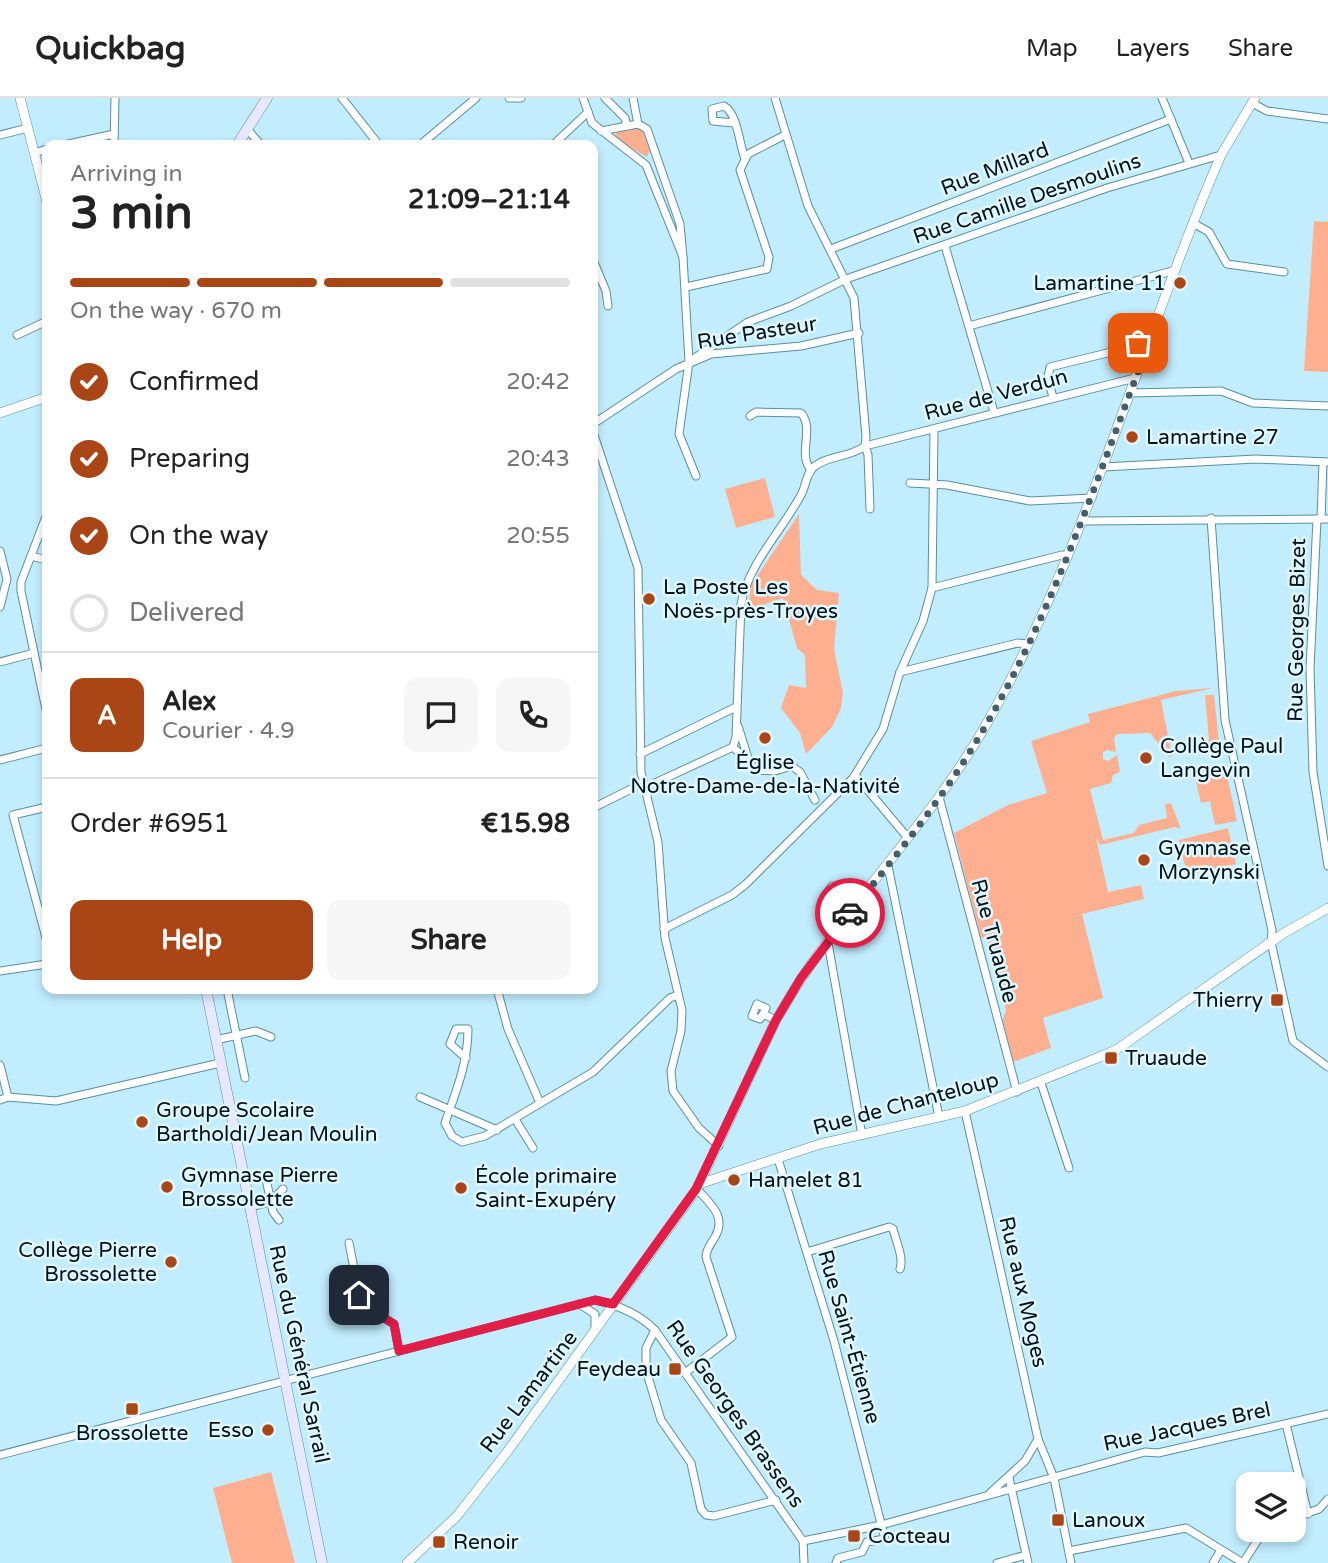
<!DOCTYPE html>
<html lang="en">
<head>
<meta charset="utf-8">
<style>
  :root { --surface:#fff; --page:#f6f6f6; --text:#222; --muted:#767676; --line:#e0e0e0; --accent:#aa4615 }
  body { margin:0; font-family:"Varela Round",sans-serif; background:var(--page); color:var(--text); height:100vh; display:flex; flex-direction:column; font-size:26px; white-space:nowrap }
  * { box-sizing:border-box; margin:0 }
  p { font-size:23px; color:var(--muted) }
  .icon { flex:none; width:38px; height:38px; fill:none; stroke:currentColor; stroke-width:2; stroke-linecap:round; stroke-linejoin:round }
  .map { position:relative; flex:1; overflow:hidden }
  .drawer { position:absolute; left:42px; top:42px; width:556px; height:854px; display:flex; flex-direction:column; background:var(--surface); border-radius:14px; box-shadow:0 4px 10px #0003 }
  .drawer>* { flex:none }
  .tools { position:absolute; left:1236px; top:1374px; display:grid; gap:14px }
  .tools a { display:grid; place-items:center; width:70px; height:70px; border-radius:14px; background:var(--surface); box-shadow:0 4px 10px #0003; font-size:35px }
  .pin { position:absolute; display:grid; place-items:center; width:60px; height:60px; color:#fff; margin:-30px; border-radius:14px; box-shadow:0 4px 10px #0006 }
  .courier { position:absolute; display:grid; place-items:center; width:70px; height:70px; margin:-35px; border:5px solid #e11d48; border-radius:50%; background:#fff; color:#222; box-shadow:0 2px 9px #0007 }
  .headline em { font-style:normal; font-weight:700 }
  .headline div { display:flex; flex-direction:column-reverse }
  .headline { display:flex; align-items:center; justify-content:space-between; height:119px; padding:0 28px }
  h1 { font-size:46px; font-weight:700; line-height:52px }
  .bar { display:grid; grid-template-columns:repeat(4,1fr); gap:10px 7px; align-content:center; height:84px; padding:0 28px }
  .bar i { height:9px; border-radius:5px; background:var(--line) }
  .bar .selected { background:var(--accent) }
  .bar p { grid-column:span 4 }
  .line { display:flex; align-items:center; gap:18px; padding:0 28px; border-top:2px solid var(--line) }
  .line div { flex:1 }
  .round { display:grid; place-items:center; flex:none; width:74px; height:74px; border-radius:14px; background:var(--page) }
  ol { padding:0 28px; list-style:none }
  li { display:flex; align-items:center; gap:21px; height:77px }
  li p { margin-inline-start:auto }
  li .icon { padding:7px; border-radius:50%; background:var(--accent); color:#fff; stroke-width:4 }
  li:last-child { color:var(--muted) }
  li i { width:38px; height:38px; border:4px solid var(--line); border-radius:50% }
  .primary-button { display:flex; gap:14px; margin-top:auto; padding:14px 28px }
  .primary-button a { flex:1; height:80px; border-radius:14px; background:var(--accent); color:#fff; font-size:28px; font-weight:700; line-height:80px; text-align:center }
  .primary-button a+a { background:var(--page); color:var(--text) }
  header { display:flex; align-items:center; gap:42px; box-sizing:border-box; height:98px; padding:0 35px; background:var(--surface); border-bottom:2px solid var(--line) }
  header strong { font-size:33px }
  nav { display:flex; gap:38px; margin-inline-start:auto; font-size:24px }
  .map>svg:first-child { display:block }
</style>
</head>
<body>
<header>
<strong>Quickbag</strong>
<nav><a>Map</a><a>Layers</a><a>Share</a></nav>
</header>
<div class="map">
<svg width="1328" height="1465" viewBox="0 0 1328 1465">
  <rect width="100%" height="100%" fill="#c2edfe"/>
  <!-- green -->
  <g fill="#feaf8f">
    <polygon points="636,29 643,32 651,51 647,59 614,40 617,33"/>
    <polygon points="1314,123 1328,124 1328,274 1304,273"/>
    <polygon points="765,380 775,419 736,430 725,391"/>
    <polygon points="799,416 801,477 817,492 839,495 834,551 843,595 841,610 832,629 806,656 800,635 781,610 789,587 806,590 805,557 797,550 783,500 748,512 751,487"/>
    <polygon points="1213,590 1161,602 1172,658 1169,659 1150,635 1117,636 1114,640 1116,654 1107,652 1103,654 1103,661 1108,663 1117,657 1120,674 1113,677 1111,685 1090,691 1103,742 1134,735 1139,727 1167,720 1165,706 1171,705 1181,731 1175,729 1100,747 1096,739 1108,794 1141,787 1144,801 1082,816 1103,900 1043,920 1051,950 1013,964 1003,922 1006,912 987,841 981,839 954,735 1008,707 1047,695 1031,643 1090,624 1088,616 1176,593"/>
    <polygon points="1205,597 1214,597 1219,644 1215,651 1205,653 1201,647 1209,642"/>
    <polygon points="1220,675 1228,682 1237,723 1215,727 1210,703 1201,705 1195,680"/>
    <polygon points="1228,730 1236,766 1187,777 1179,742"/>
    <polygon points="271,1374 295,1465 232,1465 213,1390"/>
  </g>
  <g fill="none" stroke-linecap="round" stroke-linejoin="round">
    <!-- minor casing -->
    <g stroke="#598ea0" stroke-width="9">
      <g id="minor">
        <polyline points="342,0 379,47"/>
        <polyline points="509,0 521,0"/>
        <polyline points="583,0 592,25 646,67 683,159 680,126 647,31 638,26 601,33"/>
        <polyline points="605,0 625,20 627,28"/>
        <polyline points="633,0 638,26"/>
        <polyline points="1162,0 1189,65"/>
        <polyline points="1252,5 1267,13 1328,21"/>
        <path d="M734,25L713,23L712,11L724,8C738,16 739,46 745,61"/>
        <polyline points="247,31 261,47"/>
        <polyline points="0,37 28,30"/>
        <polyline points="64,47 114,36"/>
        <polyline points="114,47 115,0"/>
        <polyline points="420,47 476,0"/>
        <polyline points="553,47 588,14"/>
        <polyline points="35,55 47,51"/>
        <polyline points="1193,125 1209,134 1227,166 1284,174"/>
        <polyline points="945,148 994,314"/>
        <polyline points="831,151 1171,21"/>
        <polyline points="683,159 689,264 679,336 696,378"/>
        <polyline points="593,162 606,193 608,208"/>
        <polyline points="686,189 767,171 769,159 740,72 748,56 785,37"/>
        <polyline points="969,228 1176,172"/>
        <polyline points="17,237 47,223"/>
        <polyline points="689,264 748,224 791,208 846,181 1107,90 1221,57"/>
        <polyline points="1130,295 1221,293 1253,305 1328,308"/>
        <polyline points="1053,300 1048,279 1050,269 1148,245"/>
        <path d="M750,318L756,314L801,315C815,331 797,356 811,372"/>
        <polyline points="593,326 676,271 711,256 801,248 859,235"/>
        <polyline points="593,334 638,470 641,674 658,744 665,840 682,912 681,933 671,973 673,993 699,1030 719,1048"/>
        <polyline points="1103,369 1256,361 1328,364"/>
        <polyline points="910,385 947,387 1030,403 1092,400"/>
        <polyline points="870,411 868,357 865,348 1135,280"/>
        <polyline points="47,416 21,484 21,493 47,616"/>
        <polyline points="1211,420 1225,622 1272,832 1271,844 1293,943 1328,969"/>
        <polyline points="1317,421 1310,571 1313,674 1328,768"/>
        <polyline points="1321,421 1323,364"/>
        <polyline points="1083,423 1328,421"/>
        <polyline points="0,453 7,481 0,509"/>
        <polyline points="31,458 47,462"/>
        <polyline points="932,490 1062,457 1068,458"/>
        <polyline points="0,564 34,555"/>
        <polyline points="900,574 1018,545 1028,546"/>
        <polyline points="738,628 749,663"/>
        <path d="M733,649L736,639L741,506C749,465 781,434 801,397C806,389 806,374 815,368C829,357 849,360 865,348L866,339L854,200L808,108L775,0"/>
        <polyline points="733,649 757,672 775,673 792,668 800,674 815,702"/>
        <polyline points="640,656 736,609"/>
        <polyline points="0,662 47,650"/>
        <polyline points="855,677 908,740"/>
        <polyline points="644,690 733,649"/>
        <polyline points="939,699 1017,994"/>
        <polyline points="47,709 13,717 47,843"/>
        <polyline points="593,710 643,685"/>
        <polyline points="888,768 939,1019"/>
        <polyline points="832,788 824,799 849,818"/>
        <polyline points="664,831 732,797 746,786 853,680 883,631 900,574 923,523 932,490 934,332"/>
        <polyline points="828,845 862,1037"/>
        <polyline points="0,873 47,866"/>
        <polyline points="227,891 245,980"/>
        <polyline points="497,891 508,931 540,1005"/>
        <polyline points="763,916 760,921 752,918 757,906 766,910 763,916 776,922"/>
        <polyline points="216,942 256,933 271,939"/>
        <path d="M466,960L450,946L456,931H468C468,965 456,993 445,1025L452,1038L462,1044L485,1038L593,974L670,900L678,897"/>
        <polyline points="0,967 8,999"/>
        <polyline points="1041,985 1069,1070"/>
        <polyline points="420,999 497,1032"/>
        <polyline points="0,1002 8,999 56,1003 220,965"/>
        <polyline points="965,1013 1038,1341 1054,1380 1071,1465"/>
        <polyline points="515,1021 533,1050"/>
        <polyline points="778,1061 834,1243 885,1441 867,1444 862,1454 838,1460 836,1465"/>
        <polyline points="266,1081 273,1114 279,1122"/>
        <polyline points="250,1109 270,1104 283,1091"/>
        <polyline points="349,1145 361,1206 394,1226 399,1253"/>
        <path d="M807,1154L889,1129L893,1131C896,1143 904,1160 900,1171"/>
        <polyline points="579,1206 595,1216 595,1231"/>
        <polyline points="655,1232 646,1250 646,1272 661,1322 691,1365 701,1411 706,1417 714,1418 776,1402"/>
        <path d="M685,1275L732,1239L706,1159C706,1151 711,1146 715,1139C727,1118 710,1106 697,1091"/>
        <polyline points="1286,1326 1308,1416"/>
        <path d="M0,1357L595,1202C618,1207 638,1215 655,1232L803,1443L804,1465"/>
        <polyline points="1009,1380 1028,1465"/>
        <polyline points="990,1395 1025,1363 1038,1341"/>
        <polyline points="1293,1420 1319,1411 1328,1401"/>
        <polyline points="803,1443 881,1427 1145,1354 1158,1355 1328,1316"/>
        <polyline points="1069,1453 1186,1430 1243,1465 1264,1432"/>
        <polyline points="997,1465 1026,1457"/>
        <polyline points="1213,1465 1221,1452"/>
      </g>
    </g>
    <!-- tertiary casing -->
    <g stroke="#598ea0" stroke-width="10">
      <g id="tertiary">
        <polyline points="20,0 47,104"/>
        <polyline points="0,315 47,299"/>
        <polyline points="699,1086 820,1046 965,1013 1097,960 1116,952 1284,835 1328,810"/>
        <path d="M407,1465L457,1418L507,1354L697,1091L776,922L794,892C853,799 933,721 987,625C1089,446 1140,245 1221,57L1255,0"/>
      </g>
    </g>
    <!-- secondary casing -->
    <g stroke="#598ea0" stroke-width="11">
      <g id="secondary">
        <polyline points="237,47 267,0"/>
        <polyline points="206,891 322,1465"/>
      </g>
    </g>
    <!-- minor -->
    <use href="#minor" stroke="#fff" stroke-width="7"/>
    <!-- tertiary -->
    <use href="#tertiary" stroke="#fff" stroke-width="9"/>
    <!-- secondary -->
    <use href="#secondary" stroke="#e7e8fd" stroke-width="10"/>
  </g>
  <g fill="none" stroke-linecap="round" stroke-linejoin="round">
    <!-- done -->
    <path stroke="#445f6a" stroke-width="7" stroke-dasharray="0 12.6" d="M850,815C894,760 940,704 976,644C1052,519 1097,380 1149,245H1138"/>
    <!-- route -->
    <polyline stroke="#e11d48" stroke-width="9" points="359,1197 361,1206 394,1226 399,1253 595,1202 613,1206 696,1091 776,922 801,880 850,815"/>
  </g>
  <!-- markers -->
  <g fill="#aa4615" stroke="#e1f7ff" stroke-width="2.5">
    <circle cx="1180" cy="185" r="7"/>
    <circle cx="1132" cy="339" r="7"/>
    <circle cx="649" cy="501" r="7"/>
    <circle cx="765" cy="640" r="7"/>
    <circle cx="1146" cy="660" r="7"/>
    <circle cx="1144" cy="762" r="7"/>
    <rect x="1270" y="895" width="14" height="14" rx="3.5"/>
    <rect x="1104" y="953" width="14" height="14" rx="3.5"/>
    <circle cx="142" cy="1024" r="7"/>
    <circle cx="734" cy="1082" r="7"/>
    <circle cx="167" cy="1089" r="7"/>
    <circle cx="461" cy="1090" r="7"/>
    <circle cx="171" cy="1164" r="7"/>
    <rect x="668" y="1264" width="14" height="14" rx="3.5"/>
    <rect x="125" y="1304" width="14" height="14" rx="3.5"/>
    <circle cx="268" cy="1332" r="7"/>
    <rect x="1051" y="1415" width="14" height="14" rx="3.5"/>
    <rect x="847" y="1431" width="14" height="14" rx="3.5"/>
    <rect x="432" y="1437" width="14" height="14" rx="3.5"/>
  </g>
  <g text-anchor="middle" dominant-baseline="central" stroke-width="5" stroke-linejoin="round" paint-order="stroke">
    <!-- street labels -->
    <g font-size="21" fill="#00131a" stroke="#e1f7ff">
      <text transform="translate(995 71) rotate(-21)">Rue Millard</text>
      <text transform="translate(1027 101) rotate(-19)">Rue Camille Desmoulins</text>
      <text transform="translate(757 235) rotate(-9)">Rue Pasteur</text>
      <text transform="translate(996 297) rotate(-15)">Rue de Verdun</text>
      <text transform="translate(1297 532) rotate(-89)">Rue Georges Bizet</text>
      <text transform="translate(994 843) rotate(75)">Rue Truaude</text>
      <text transform="translate(906 1006) rotate(-15)">Rue de Chanteloup</text>
      <text transform="translate(1023 1194) rotate(77)">Rue aux Moges</text>
      <text transform="translate(849 1239) rotate(74)">Rue Saint-Étienne</text>
      <text transform="translate(299 1256) rotate(78)">Rue du Général Sarrail</text>
      <text transform="translate(529 1294) rotate(-53)">Rue Lamartine</text>
      <text transform="translate(735 1316) rotate(55)">Rue Georges Brassens</text>
      <text transform="translate(1187 1329) rotate(-12)">Rue Jacques Brel</text>
    </g>
    <!-- poi labels -->
    <g font-size="21" fill="#00131a" stroke="#e1f7ff" text-anchor="start">
      <text x="1166" y="185" text-anchor="end">Lamartine 11</text>
      <text x="1146" y="339">Lamartine 27</text>
      <text x="663" y="489">La Poste Les<tspan x="663" dy="24">Noës-près-Troyes</tspan></text>
      <text x="1160" y="648">Collège Paul<tspan x="1160" dy="24">Langevin</tspan></text>
      <text x="765" y="664" text-anchor="middle">Église<tspan x="765" dy="24">Notre-Dame-de-la-Nativité</tspan></text>
      <text x="1158" y="750">Gymnase<tspan x="1158" dy="24">Morzynski</tspan></text>
      <text x="1263" y="902" text-anchor="end">Thierry</text>
      <text x="1125" y="960">Truaude</text>
      <text x="156" y="1012">Groupe Scolaire<tspan x="156" dy="24">Bartholdi/Jean Moulin</tspan></text>
      <text x="181" y="1077">Gymnase Pierre<tspan x="181" dy="24">Brossolette</tspan></text>
      <text x="475" y="1078">École primaire<tspan x="475" dy="24">Saint-Exupéry</tspan></text>
      <text x="748" y="1082">Hamelet 81</text>
      <text x="157" y="1152" text-anchor="end">Collège Pierre<tspan x="157" dy="24">Brossolette</tspan></text>
      <text x="661" y="1271" text-anchor="end">Feydeau</text>
      <text x="254" y="1332" text-anchor="end">Esso</text>
      <text x="132" y="1335" text-anchor="middle">Brossolette</text>
      <text x="1072" y="1422">Lanoux</text>
      <text x="868" y="1438">Cocteau</text>
      <text x="453" y="1444">Renoir</text>
    </g>
  </g>
</svg>
<div class="tools">
<a><svg class="icon" aria-label="layers" viewBox="0 0 24 24"><path d="M12 4l9 5-9 5-9-5zM3 14l9 5 9-5"/></svg></a>
</div>
<div class="pin" style="left:1138px;top:245px;background:#ea580c"><svg class="icon" aria-label="bag" viewBox="0 0 24 24"><path d="M5 8h14l-1 12H6zM9 8a3 3 0 0 1 6 0"/></svg></div>
<div class="pin" style="left:359px;top:1197px;background:#1f2937"><svg class="icon" aria-label="home" viewBox="0 0 24 24"><path d="M3 11l9-7 9 7M6 9v11h12V9"/></svg></div>
<div class="courier" style="left:850px;top:815px"><svg class="icon" aria-label="car" viewBox="0 0 24 24"><path d="M5 17H2v-5l4-1 3-4h7l3 4 3 1v5h-3M9 17h6M6 11h13"/><circle cx="7" cy="17" r="2"/><circle cx="17" cy="17" r="2"/></svg></div>
<section class="drawer">
<div class="headline"><div><h1>3 min</h1><p>Arriving in</p></div><em>21:09–21:14</em></div>
<div class="bar"><i class="selected"></i><i class="selected"></i><i class="selected"></i><i></i><p>On the way · 670 m</p></div>
<ol>
<li><svg class="icon" aria-label="check" viewBox="0 0 24 24"><path d="M5 12l5 5 9-10"/></svg>Confirmed<p>20:42</p></li>
<li><svg class="icon" aria-label="check" viewBox="0 0 24 24"><path d="M5 12l5 5 9-10"/></svg>Preparing<p>20:43</p></li>
<li><svg class="icon" aria-label="check" viewBox="0 0 24 24"><path d="M5 12l5 5 9-10"/></svg>On the way<p>20:55</p></li>
<li><i></i>Delivered</li>
</ol>
<div class="line" style="height:126px"><b class="round" style="background:var(--accent);color:#fff">A</b><div><b>Alex</b><p>Courier · 4.9</p></div><a class="round"><svg class="icon" aria-label="chat" viewBox="0 0 24 24"><path d="M4 5h16v11H9l-5 4z"/></svg></a><a class="round"><svg class="icon" aria-label="phone" viewBox="0 0 24 24"><path d="M5 4h4l2 5-3 2q2 4 5 5l2-3 5 2v4C11 20 4 13 5 4z"/></svg></a></div>
<div class="line" style="height:91px"><div>Order #6951</div><b>€15.98</b></div>
<div class="primary-button"><a>Help</a><a>Share</a></div>
</section>
</div>
</body>
</html>
